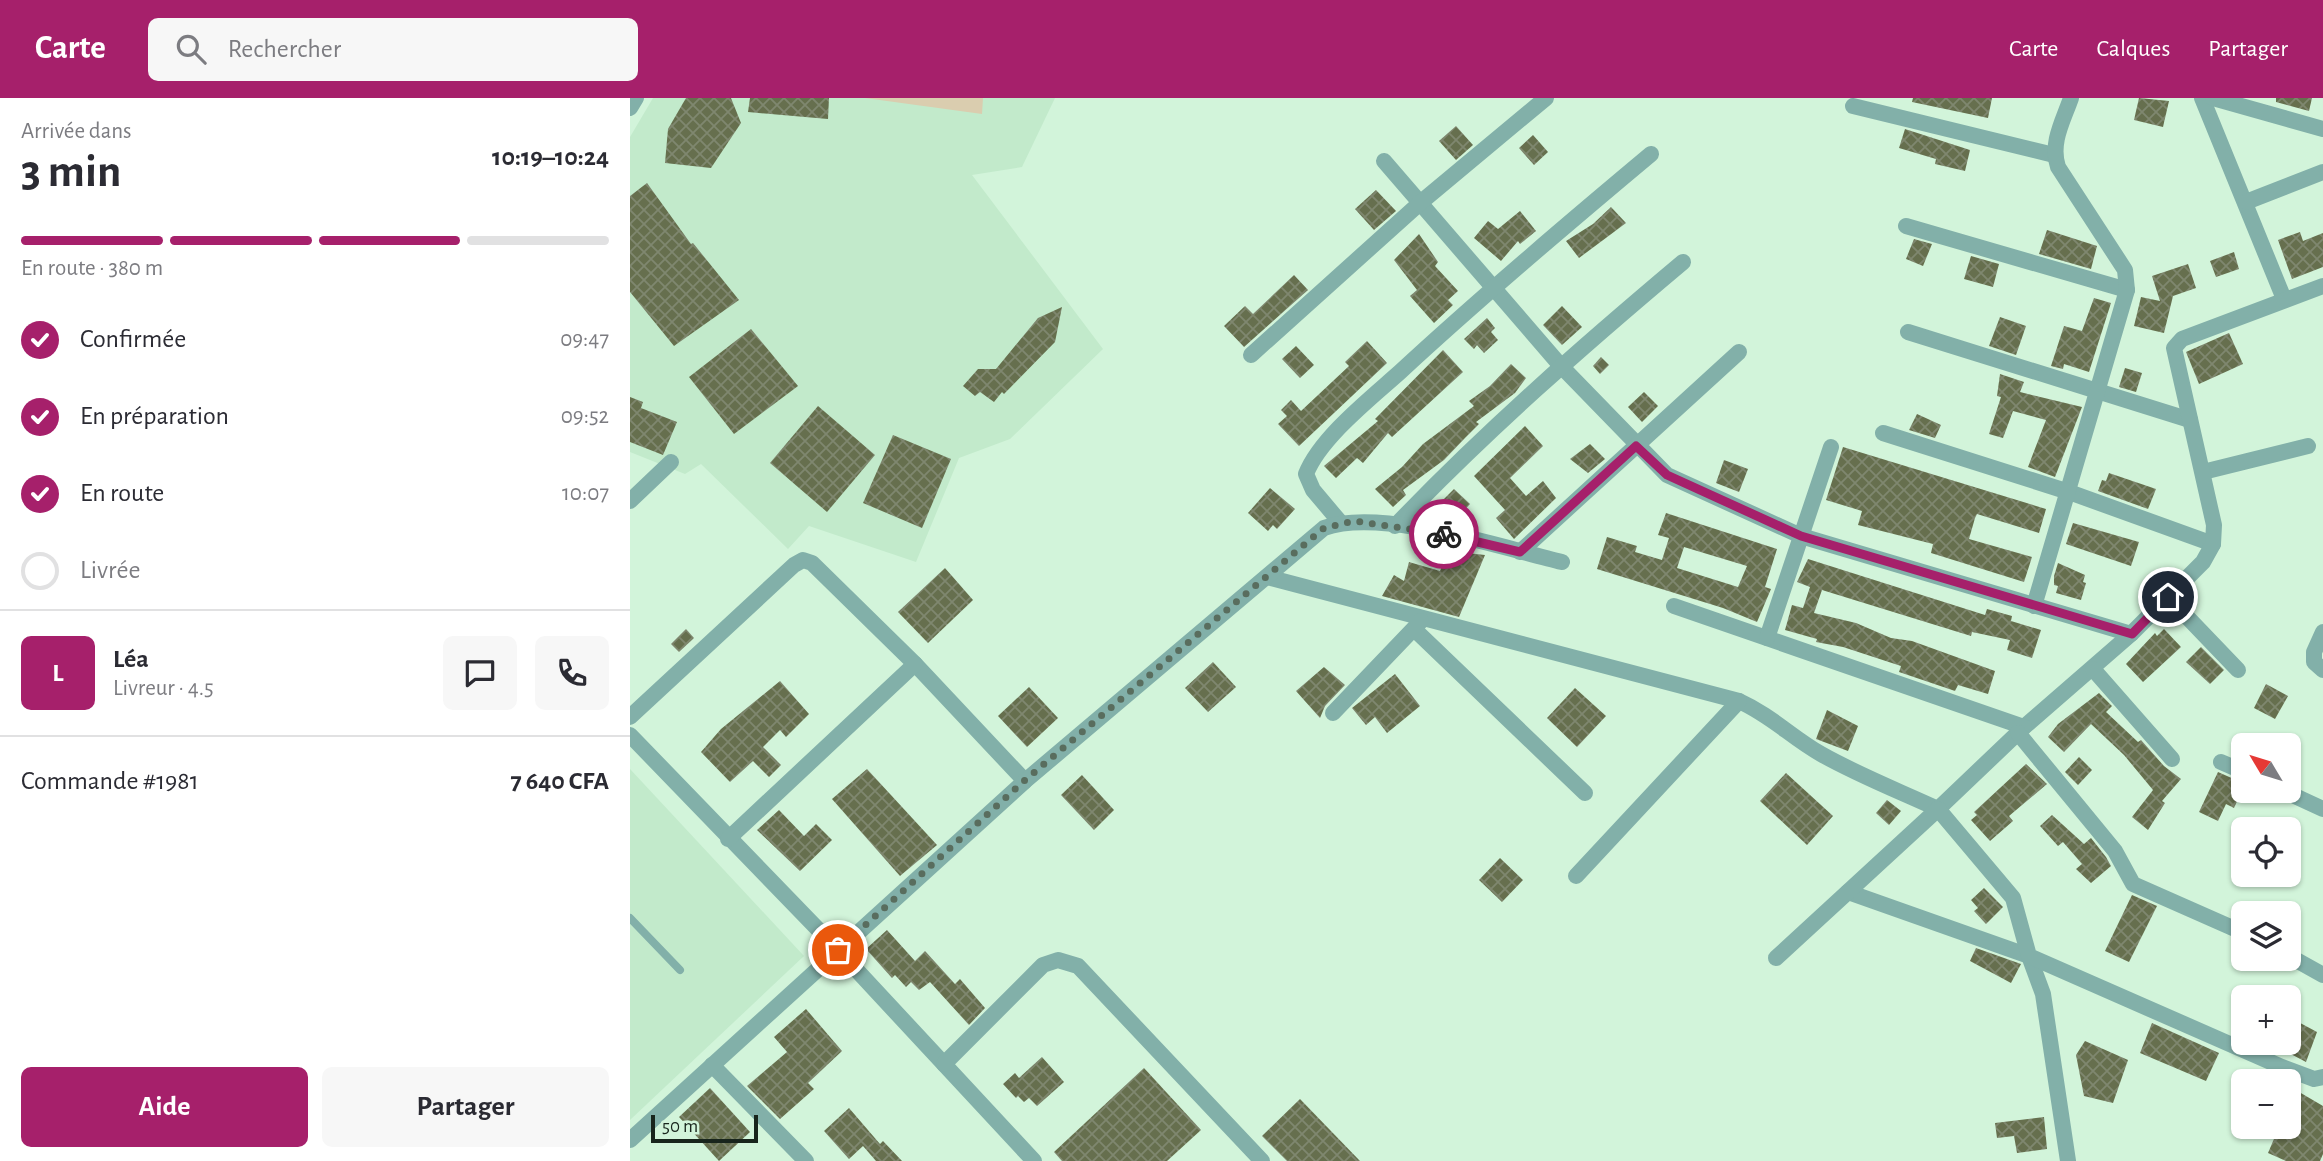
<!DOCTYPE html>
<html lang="fr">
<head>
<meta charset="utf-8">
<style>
  :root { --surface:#fff; --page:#f7f7f7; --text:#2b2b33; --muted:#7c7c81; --line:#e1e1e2; --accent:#a6206b }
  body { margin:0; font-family:"Alegreya Sans",sans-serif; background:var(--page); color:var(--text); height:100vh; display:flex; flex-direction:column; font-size:26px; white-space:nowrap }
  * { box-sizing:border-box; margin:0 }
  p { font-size:23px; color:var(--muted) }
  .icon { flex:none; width:38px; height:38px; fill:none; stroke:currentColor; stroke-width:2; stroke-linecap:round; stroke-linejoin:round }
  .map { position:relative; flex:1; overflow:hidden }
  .drawer { display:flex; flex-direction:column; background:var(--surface); width:630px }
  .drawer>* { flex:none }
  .needle { width:46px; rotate:308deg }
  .buttons { position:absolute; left:1601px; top:635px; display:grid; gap:14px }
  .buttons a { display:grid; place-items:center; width:70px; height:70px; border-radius:10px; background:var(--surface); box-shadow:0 2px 5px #0004; font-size:35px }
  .scale { position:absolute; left:21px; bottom:18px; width:107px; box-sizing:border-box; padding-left:7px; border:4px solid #18251c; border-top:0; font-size:19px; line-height:24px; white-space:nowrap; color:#18251c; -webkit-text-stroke:5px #d2f4da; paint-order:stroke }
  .pin { position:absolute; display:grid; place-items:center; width:60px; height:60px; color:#fff; margin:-30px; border:4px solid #fff; border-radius:50%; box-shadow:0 2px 7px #0007 }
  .courier { position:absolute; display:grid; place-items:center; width:70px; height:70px; margin:-35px; border:5px solid #a6206b; border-radius:50%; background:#fff; color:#222; box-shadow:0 2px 9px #0007 }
  .headline em { font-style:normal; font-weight:700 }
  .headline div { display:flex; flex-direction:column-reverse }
  .headline { display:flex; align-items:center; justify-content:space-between; height:119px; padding:0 21px }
  h1 { font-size:46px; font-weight:700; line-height:52px }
  .bar { display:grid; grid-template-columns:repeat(4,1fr); gap:10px 7px; align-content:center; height:84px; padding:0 21px }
  .bar i { height:9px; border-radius:5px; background:var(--line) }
  .bar .selected { background:var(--accent) }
  .bar p { grid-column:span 4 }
  .line { display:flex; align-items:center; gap:18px; padding:0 21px; border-top:2px solid var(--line) }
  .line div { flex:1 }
  .round { display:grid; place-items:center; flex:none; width:74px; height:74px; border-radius:10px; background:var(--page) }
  ol { padding:0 21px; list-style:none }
  li { display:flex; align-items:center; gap:21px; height:77px }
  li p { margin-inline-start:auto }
  li .icon { padding:7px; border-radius:50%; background:var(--accent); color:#fff; stroke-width:4 }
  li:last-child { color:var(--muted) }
  li i { width:38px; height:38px; border:4px solid var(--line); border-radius:50% }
  .button { display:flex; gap:14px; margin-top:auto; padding:14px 21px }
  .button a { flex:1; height:80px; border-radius:10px; background:var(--accent); color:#fff; font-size:28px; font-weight:700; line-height:80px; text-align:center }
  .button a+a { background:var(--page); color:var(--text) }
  header { display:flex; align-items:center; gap:42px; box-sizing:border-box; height:98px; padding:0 35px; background:var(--accent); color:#fff }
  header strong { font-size:33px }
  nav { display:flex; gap:38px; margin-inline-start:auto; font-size:24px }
  .search { width:490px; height:63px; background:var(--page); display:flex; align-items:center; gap:18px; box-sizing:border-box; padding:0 24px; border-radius:10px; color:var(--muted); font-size:26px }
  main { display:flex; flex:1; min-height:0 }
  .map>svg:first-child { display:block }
</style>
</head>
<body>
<header>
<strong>Carte</strong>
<div class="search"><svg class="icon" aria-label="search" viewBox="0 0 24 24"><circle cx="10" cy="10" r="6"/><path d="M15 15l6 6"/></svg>Rechercher</div>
<nav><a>Carte</a><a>Calques</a><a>Partager</a></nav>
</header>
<main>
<section class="drawer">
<div class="headline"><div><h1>3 min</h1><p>Arrivée dans</p></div><em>10:19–10:24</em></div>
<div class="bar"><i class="selected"></i><i class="selected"></i><i class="selected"></i><i></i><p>En route · 380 m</p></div>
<ol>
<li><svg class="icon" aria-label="check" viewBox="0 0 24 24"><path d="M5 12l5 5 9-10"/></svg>Confirmée<p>09:47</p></li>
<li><svg class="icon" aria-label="check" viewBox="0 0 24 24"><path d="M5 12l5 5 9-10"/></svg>En préparation<p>09:52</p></li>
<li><svg class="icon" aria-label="check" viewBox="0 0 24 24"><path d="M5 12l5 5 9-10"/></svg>En route<p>10:07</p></li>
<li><i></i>Livrée</li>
</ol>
<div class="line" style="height:126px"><b class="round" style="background:var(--accent);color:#fff">L</b><div><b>Léa</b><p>Livreur · 4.5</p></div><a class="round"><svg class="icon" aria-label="chat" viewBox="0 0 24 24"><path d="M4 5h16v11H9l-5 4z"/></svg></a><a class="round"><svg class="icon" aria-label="phone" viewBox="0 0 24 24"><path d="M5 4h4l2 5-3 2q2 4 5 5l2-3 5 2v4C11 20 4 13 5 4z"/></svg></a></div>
<div class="line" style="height:91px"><div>Commande #1981</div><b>7 640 CFA</b></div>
<div class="button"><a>Aide</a><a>Partager</a></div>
</section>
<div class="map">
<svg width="1693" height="1063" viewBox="0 0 1693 1063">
  <defs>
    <pattern id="building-cross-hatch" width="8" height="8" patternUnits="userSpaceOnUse" patternTransform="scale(1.75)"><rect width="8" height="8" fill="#666f4e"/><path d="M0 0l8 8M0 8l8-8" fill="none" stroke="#7f876f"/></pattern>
  </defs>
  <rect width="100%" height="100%" fill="#d2f4da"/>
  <!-- built -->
  <g fill="#c2eacb">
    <polygon points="23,0 425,0 392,69 342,77 473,251 380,341 329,360 286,464 179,428 158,451 71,366 55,376 0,354 0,39"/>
    <polygon points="0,671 174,858 0,1022"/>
  </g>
  <!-- park -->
  <polygon fill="#dacdaf" points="235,0 353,0 352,16"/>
  <!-- building -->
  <g fill="url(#building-cross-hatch)" fill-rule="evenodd">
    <polygon points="56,0 101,0 111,25 81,70 35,65 38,31"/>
    <polygon points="120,0 199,0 198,21 118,14"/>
    <polygon points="1283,0 1362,0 1358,20 1282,4"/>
    <polygon points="1509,0 1539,3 1533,29 1504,22"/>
    <polygon points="1646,0 1682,0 1679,13 1646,4"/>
    <polygon points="826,28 843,47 826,62 809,43"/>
    <polygon points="1275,31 1340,52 1335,73 1305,66 1306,61 1269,50"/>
    <polygon points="903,37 918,54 904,67 889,50"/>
    <polygon points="17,85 61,146 63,145 109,202 44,248 0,194 0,98"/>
    <polygon points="746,92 766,113 744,132 725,111"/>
    <polygon points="981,109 996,125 949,160 936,143 963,126"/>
    <polygon points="890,113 906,133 890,146 888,143 871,163 844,140 858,123 868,131"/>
    <polygon points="1417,132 1467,148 1461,171 1409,156"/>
    <polygon points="1670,134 1673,143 1693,135 1693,169 1662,181 1648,142"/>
    <polygon points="789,136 808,164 805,168 828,193 818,202 823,207 804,225 780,198 787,192 764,162"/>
    <polygon points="1284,141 1302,146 1293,168 1276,161"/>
    <polygon points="1604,154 1609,171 1586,179 1580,163"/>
    <polygon points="1341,158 1369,166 1363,189 1334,181"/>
    <polygon points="1558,166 1566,190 1543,198 1534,235 1504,228 1511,199 1530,203 1522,178"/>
    <polygon points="664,177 678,192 614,249 594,228 615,208 623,216"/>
    <polygon points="1464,200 1481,205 1459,274 1434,266 1433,271 1421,268 1434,228 1452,233"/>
    <polygon points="932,208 952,229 932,247 913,227"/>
    <polygon points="432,209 425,244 374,296 372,294 364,304 350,294 345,298 333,288 348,271 366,271 408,220"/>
    <polygon points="1370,219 1396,228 1386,257 1359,248"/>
    <polygon points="857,220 865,230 861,234 868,242 854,255 847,247 844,251 834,241"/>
    <polygon points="121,231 168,288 104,336 59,279"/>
    <polygon points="1599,235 1613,266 1569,286 1556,254"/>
    <polygon points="737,243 757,265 669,348 648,326 657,318 651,312 661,302 671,313 719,268 715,264"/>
    <polygon points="666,248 684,267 670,280 652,261"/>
    <polygon points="813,252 833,274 762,339 758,335 733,365 727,360 706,380 694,368 748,323 745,321"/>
    <polygon points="971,259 979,267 970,276 963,268"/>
    <polygon points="881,266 896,280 885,295 846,324 849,326 836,339 814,362 773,392 776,397 763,409 745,391 772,369 793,346 844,308 839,303 860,288"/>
    <polygon points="1495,270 1512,275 1506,294 1489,289"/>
    <polygon points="1370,276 1394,284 1390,294 1452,309 1425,379 1398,369 1416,322 1383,313 1373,340 1359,336 1371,299 1367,298"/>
    <polygon points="1014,294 1028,308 1012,324 998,309"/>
    <polygon points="0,299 13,304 11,310 47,324 33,357 0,344"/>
    <polygon points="188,308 245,357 197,414 140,365"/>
    <polygon points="1287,316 1311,327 1305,340 1279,332"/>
    <polygon points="895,328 913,348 880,380 896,398 913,383 926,400 884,441 866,420 875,412 844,378"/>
    <polygon points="263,337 321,361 292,430 233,405"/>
    <polygon points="960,346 975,361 958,375 940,361"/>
    <polygon points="1213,349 1416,411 1409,435 1347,416 1345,420 1339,441 1402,459 1394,484 1301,455 1303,446 1228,427 1232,413 1196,402"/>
    <polygon points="1094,362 1118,371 1109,394 1086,385"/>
    <polygon points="1479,375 1526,391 1518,411 1468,393 1472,382 1476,383"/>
    <polygon points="640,390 665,411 647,431 643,427 638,433 618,415"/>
    <polygon points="824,391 840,406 830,417 814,401"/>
    <path d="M1036,415L1147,451L1135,489L1141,491L1127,524L1093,510L967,471L977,439L1007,448L1005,454L1032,462L1039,440L1028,437ZM1054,449L1117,468L1108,489L1047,470Z"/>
    <polygon points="1443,425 1509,444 1501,468 1436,446"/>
    <polygon points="819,453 855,457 829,519 752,498 764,477 774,483 779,464 810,473"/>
    <polygon points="1178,461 1355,517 1357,511 1382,518 1381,523 1411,532 1402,560 1377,552 1380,542 1342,534 1341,538 1192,492 1184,515 1226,525 1261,540 1282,543 1365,573 1358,596 1328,587 1325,593 1269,574 1271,568 1213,549 1186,544 1187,541 1155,532 1162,507 1173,510 1180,489 1167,484"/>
    <polygon points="1428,465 1455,477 1453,484 1456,485 1451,502 1426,495 1428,488 1424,487 1424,478"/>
    <polygon points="315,470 343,502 298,545 268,514"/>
    <polygon points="56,531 64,540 49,554 41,546"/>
    <polygon points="1534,531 1551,549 1513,584 1496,566 1525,535 1527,538"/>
    <polygon points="1571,549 1594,572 1580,586 1556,564"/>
    <polygon points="583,564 606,589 578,614 555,590"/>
    <polygon points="694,569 715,587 695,608 690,620 666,593"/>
    <polygon points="765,576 790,608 757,635 745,619 736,627 722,610"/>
    <polygon points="150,583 179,616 156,639 150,632 133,649 151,667 139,679 123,663 100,684 71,654 91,631"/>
    <polygon points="1636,586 1658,598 1645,621 1624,610"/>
    <polygon points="399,589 428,620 397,649 368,618"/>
    <polygon points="945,590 976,618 947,649 917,620"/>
    <polygon points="1469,595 1482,608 1476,614 1508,644 1511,642 1534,668 1551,681 1532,703 1535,705 1518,732 1502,719 1523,692 1494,657 1461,626 1434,654 1418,639 1428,626"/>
    <polygon points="1197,612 1228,628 1218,653 1186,641"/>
    <polygon points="1449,659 1462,672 1448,687 1435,674"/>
    <polygon points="1396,666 1417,686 1379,718 1383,723 1360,743 1341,722 1347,717 1344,714"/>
    <polygon points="237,671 307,747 270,778 202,701"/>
    <polygon points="1588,674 1606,682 1604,686 1613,690 1604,710 1596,706 1588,723 1569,714"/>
    <polygon points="1156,675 1203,718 1177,747 1130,703"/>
    <polygon points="452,677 484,712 464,732 431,697"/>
    <polygon points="1257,702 1271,713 1259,727 1246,715"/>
    <polygon points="149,712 174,738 186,726 202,742 170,773 127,732"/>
    <polygon points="1422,717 1454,746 1461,740 1476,759 1481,768 1461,785 1446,771 1452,766 1433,744 1428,748 1410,728"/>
    <polygon points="870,760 893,782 872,804 849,782"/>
    <polygon points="1354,790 1373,809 1356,826 1344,813 1348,810 1341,802"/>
    <polygon points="1502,797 1527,808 1499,864 1475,853"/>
    <polygon points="257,832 285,863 295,853 325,886 330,881 355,910 339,927 300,884 289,892 281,884 276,889 265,877 262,880 236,851"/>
    <polygon points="1346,850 1391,866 1381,885 1340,863"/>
    <polygon points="176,911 212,953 178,985 184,991 150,1021 117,988 157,954 144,939"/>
    <polygon points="1659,919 1687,934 1676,964 1640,945 1659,945"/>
    <polygon points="1522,925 1589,955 1576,983 1510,955"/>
    <polygon points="1455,943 1498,962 1483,1005 1454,998 1446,957"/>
    <polygon points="412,959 434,984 407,1008 399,1000 394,1004 388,998 386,1000 373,986 385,975 389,980"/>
    <polygon points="514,970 571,1032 537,1063 432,1063 424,1054"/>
    <polygon points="80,990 120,1034 89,1063 49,1019"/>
    <polygon points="1664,991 1693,1008 1693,1056 1690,1063 1656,1063 1638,1055 1649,1029 1659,1029 1659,1003"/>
    <polygon points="670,1001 730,1063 657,1063 632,1038"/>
    <polygon points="219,1010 250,1046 253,1043 272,1063 246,1063 233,1048 219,1061 194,1033"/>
    <polygon points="1414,1019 1417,1051 1387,1055 1384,1038 1367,1040 1365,1025"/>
  </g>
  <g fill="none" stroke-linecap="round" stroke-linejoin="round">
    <!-- service -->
    <polyline stroke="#82b0a9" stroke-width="8" points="0,820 50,872"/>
    <!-- minor -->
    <g stroke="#82b0a9" stroke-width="16">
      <polyline points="1572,0 1654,201"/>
      <polyline points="1583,0 1693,31"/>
      <polyline points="1223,8 1424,57"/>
      <polyline points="0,10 6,0"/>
      <polyline points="754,63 930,267 1037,377 1171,438 1501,536"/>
      <polyline points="1616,104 1693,74"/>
      <polyline points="1276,128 1497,192"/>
      <polyline points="1278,234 1560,322"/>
      <polyline points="621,257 790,105 916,0"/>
      <polyline points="1253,335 1439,394 1583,446"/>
      <polyline points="1573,374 1678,348"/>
      <polyline points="0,403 41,364"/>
      <path d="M710,424L683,392L676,376C690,340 741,300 770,274C851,199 936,127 1021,56"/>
      <path d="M765,428C856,333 953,248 1053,164"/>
      <polyline points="890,454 1109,254"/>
      <path d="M637,479L1109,603C1142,618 1161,639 1191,656C1228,677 1269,693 1308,711L1394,629L1501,536L1573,464L1583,446L1584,427L1544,250L1552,241L1693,188"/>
      <polyline points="1538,499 1608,572"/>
      <polyline points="1044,508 1394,629"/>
      <path d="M1404,508L1497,192L1495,172L1428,69C1420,45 1433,23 1441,0"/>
      <polyline points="784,531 955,695"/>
      <polyline points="1693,534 1684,554 1684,564 1693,572"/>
      <polyline points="1137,540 1201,349"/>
      <polyline points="1463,571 1542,661"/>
      <polyline points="703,615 791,523"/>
      <polyline points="0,619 164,467 173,462 182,465 285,566 395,683"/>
      <polyline points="1388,635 1485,753 1503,786 1614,835"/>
      <polyline points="0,637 208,852 404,1063"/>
      <polyline points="1591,664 1614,674"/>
      <polyline points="1654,693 1693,711"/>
      <polyline points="98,741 285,566"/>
      <polyline points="946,778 1109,603"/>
      <polyline points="1218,794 1399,858 1413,896 1438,1063"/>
      <polyline points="1659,858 1693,877"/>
      <polyline points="1146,860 1308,711 1383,800 1399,858 1652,969 1684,981 1693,979"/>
      <polyline points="314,966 413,867 428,862 448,868 632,1063"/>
      <polyline points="82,967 176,1063"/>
      <path d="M0,1042L395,683L694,430C750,409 873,450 932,464"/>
    </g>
  </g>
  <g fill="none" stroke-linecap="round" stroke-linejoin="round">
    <!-- done -->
    <polyline stroke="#596d5e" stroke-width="7" stroke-dasharray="0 12.6" points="208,852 394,683 694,430 724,423 814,436"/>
    <!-- route -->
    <polyline stroke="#a6206b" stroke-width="9" points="814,436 890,454 1006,348 1037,377 1171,438 1502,536 1538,499"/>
  </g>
</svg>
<div class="buttons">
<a><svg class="needle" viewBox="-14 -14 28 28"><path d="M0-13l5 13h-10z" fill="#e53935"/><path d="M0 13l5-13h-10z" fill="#7c7c81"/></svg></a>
<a><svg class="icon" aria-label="locate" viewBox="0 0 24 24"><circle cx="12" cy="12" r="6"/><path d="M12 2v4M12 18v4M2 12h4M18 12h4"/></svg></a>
<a><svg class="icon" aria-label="layers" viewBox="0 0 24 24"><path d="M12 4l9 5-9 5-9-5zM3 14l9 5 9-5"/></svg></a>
<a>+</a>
<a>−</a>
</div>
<div class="scale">50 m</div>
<div class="pin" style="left:208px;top:852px;background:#ea580c"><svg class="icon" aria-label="bag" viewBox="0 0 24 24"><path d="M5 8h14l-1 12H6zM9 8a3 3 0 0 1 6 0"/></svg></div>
<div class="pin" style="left:1538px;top:499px;background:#1f2937"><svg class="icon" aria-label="home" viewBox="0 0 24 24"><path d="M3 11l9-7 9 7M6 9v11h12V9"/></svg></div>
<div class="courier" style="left:814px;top:436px"><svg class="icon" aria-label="bike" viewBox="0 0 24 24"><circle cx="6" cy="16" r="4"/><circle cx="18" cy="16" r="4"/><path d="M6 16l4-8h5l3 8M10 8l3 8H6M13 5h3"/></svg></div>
</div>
</main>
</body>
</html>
